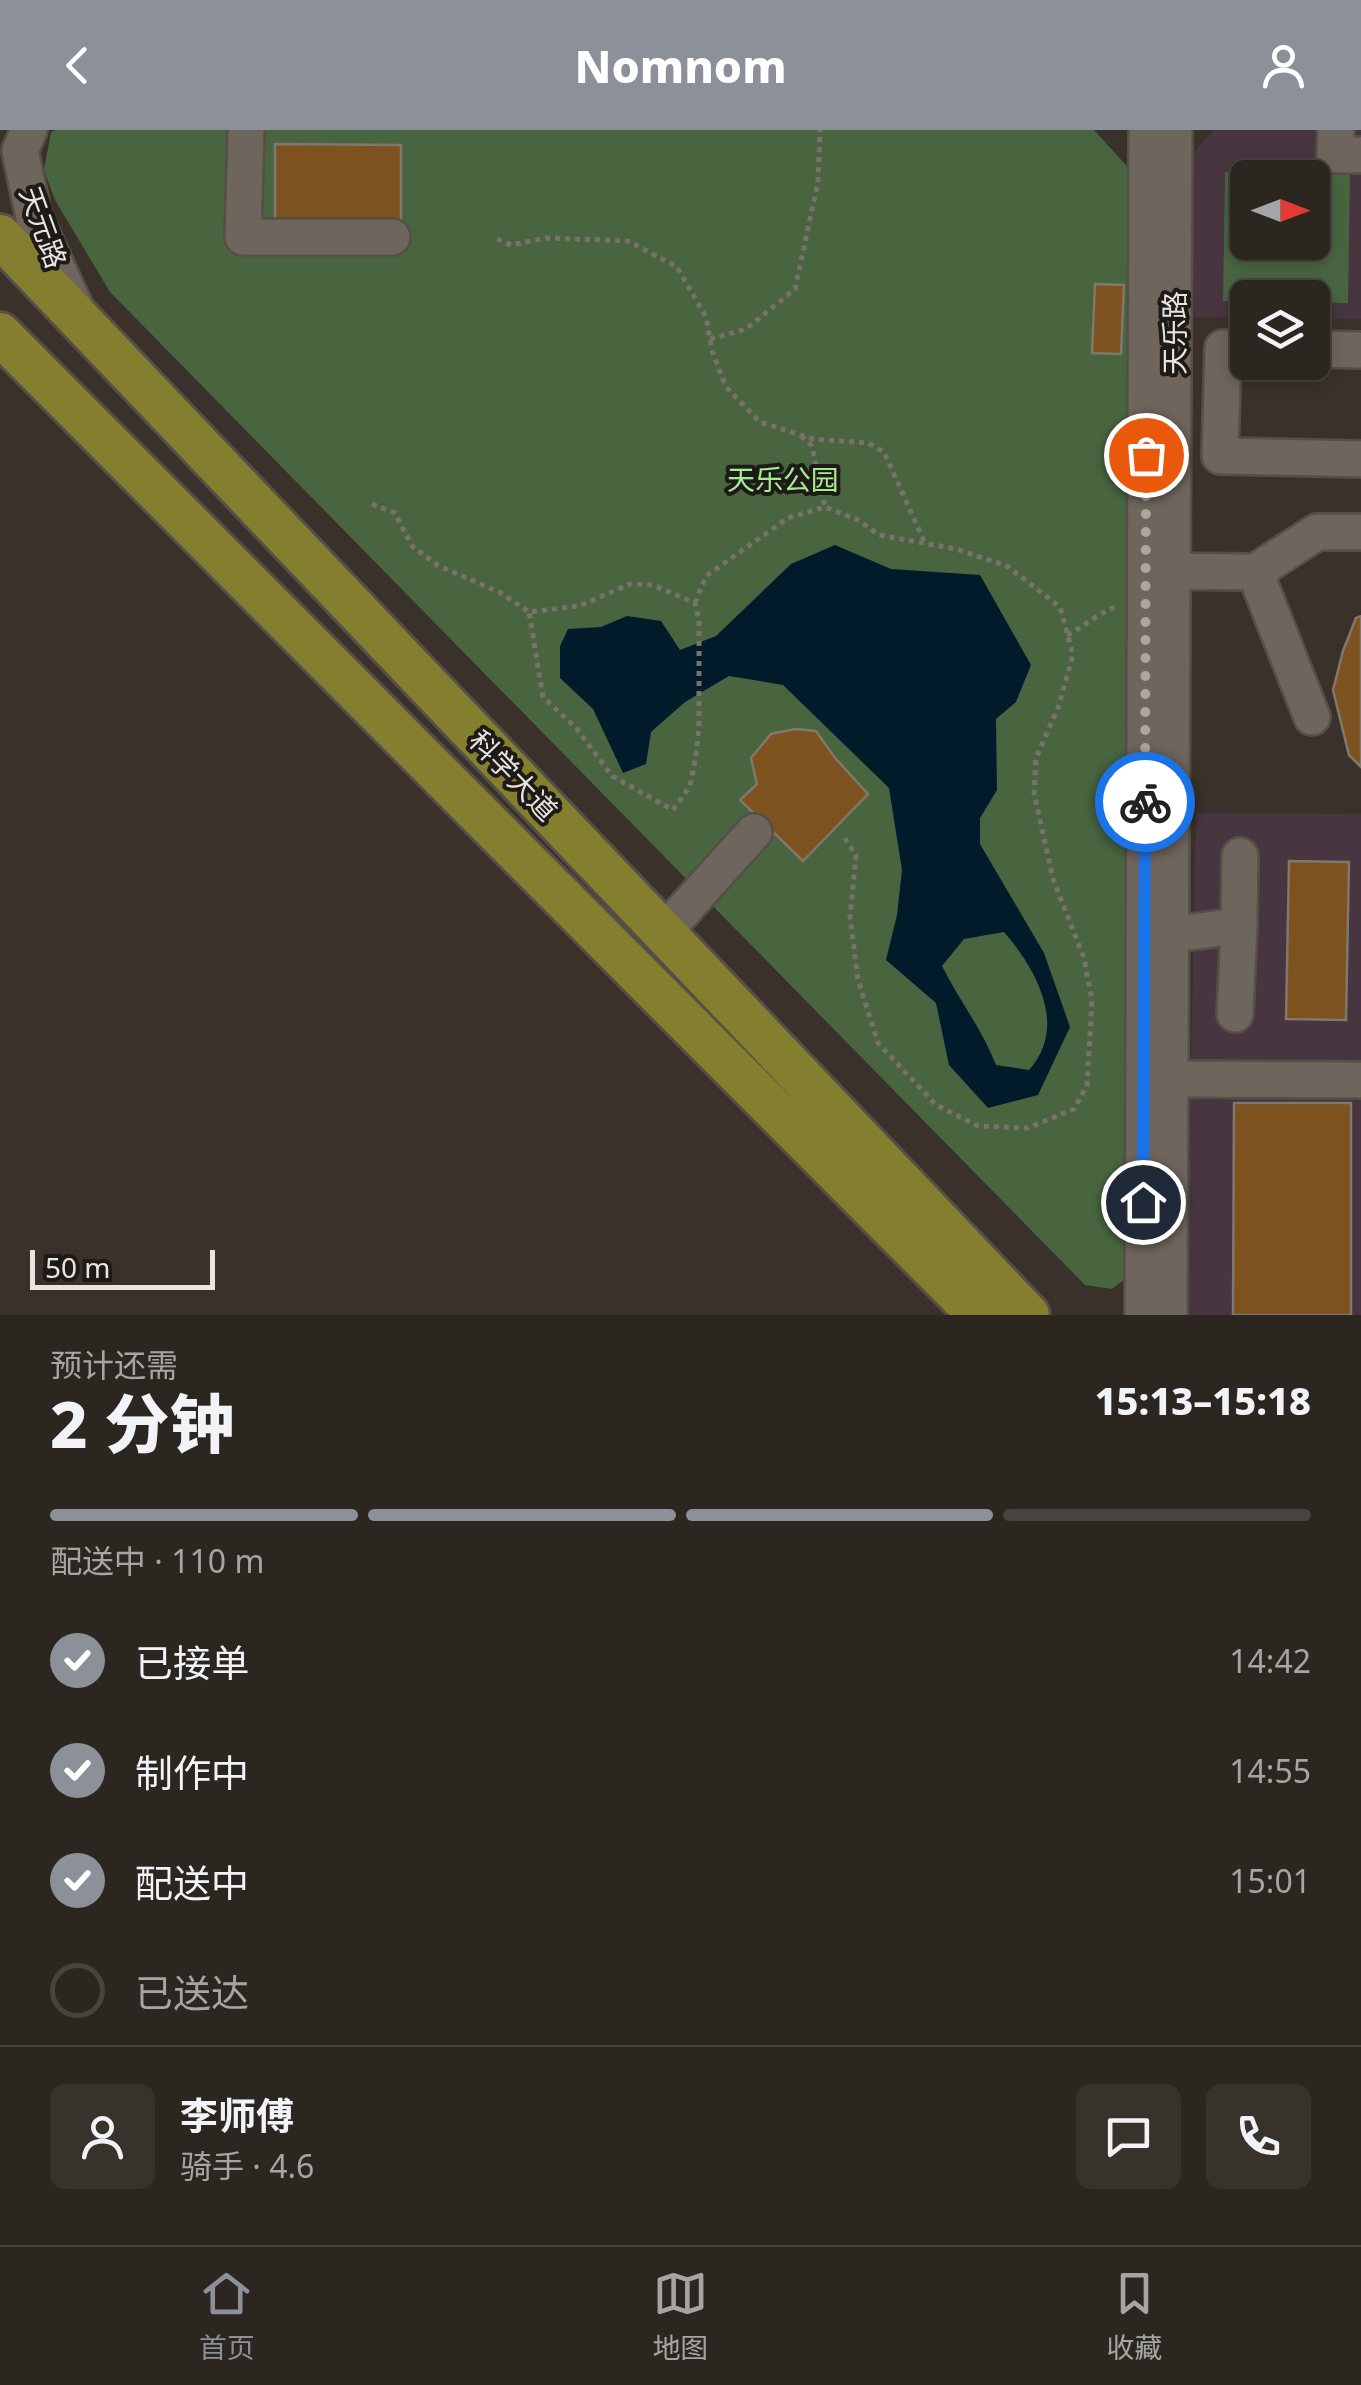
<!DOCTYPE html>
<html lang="zh">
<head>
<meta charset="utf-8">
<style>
  :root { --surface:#2c2620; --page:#38322d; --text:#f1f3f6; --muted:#a6a5a5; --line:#48433e; --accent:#8c9099 }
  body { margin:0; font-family:"Noto Sans","Noto Sans SC",sans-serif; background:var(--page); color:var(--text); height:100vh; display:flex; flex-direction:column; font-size:38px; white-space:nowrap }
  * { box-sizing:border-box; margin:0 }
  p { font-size:32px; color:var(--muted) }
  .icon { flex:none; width:55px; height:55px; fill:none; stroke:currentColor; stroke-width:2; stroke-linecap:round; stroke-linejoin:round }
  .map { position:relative; height:1185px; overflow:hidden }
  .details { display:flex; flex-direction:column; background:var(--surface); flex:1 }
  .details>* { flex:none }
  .needle { width:65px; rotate:90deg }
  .buttons { position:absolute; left:1230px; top:30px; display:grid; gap:20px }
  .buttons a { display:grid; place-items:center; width:100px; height:100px; border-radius:15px; background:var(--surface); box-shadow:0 5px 15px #0003,0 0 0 2px var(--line); font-size:50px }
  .scale { position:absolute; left:30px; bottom:25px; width:185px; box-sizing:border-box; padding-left:10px; border:5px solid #e9e4df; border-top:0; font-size:28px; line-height:35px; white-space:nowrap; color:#e9e4df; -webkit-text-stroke:8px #1e1a17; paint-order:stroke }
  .pin { position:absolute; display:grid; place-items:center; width:85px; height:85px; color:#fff; margin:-42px; border:5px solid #fff; border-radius:50%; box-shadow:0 2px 10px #0007 }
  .courier { position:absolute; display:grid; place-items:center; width:100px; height:100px; margin:-50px; border:8px solid #1a73e8; border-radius:50%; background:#fff; color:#222; box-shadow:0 2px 12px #0007 }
  .summary em { font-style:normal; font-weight:800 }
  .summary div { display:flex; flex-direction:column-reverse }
  .summary { display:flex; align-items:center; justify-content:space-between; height:170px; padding:0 50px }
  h1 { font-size:65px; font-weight:800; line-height:75px }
  .bar { display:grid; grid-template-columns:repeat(4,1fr); gap:15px 10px; align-content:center; height:120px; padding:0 50px }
  .bar i { height:12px; border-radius:8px; background:var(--line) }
  .bar .selected { background:var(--accent) }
  .bar p { grid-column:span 4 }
  .line { display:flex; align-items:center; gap:25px; padding:0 50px; border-top:2px solid var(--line) }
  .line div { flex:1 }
  .round { display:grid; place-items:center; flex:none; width:105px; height:105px; border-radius:15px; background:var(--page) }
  ol { padding:0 50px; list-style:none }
  li { display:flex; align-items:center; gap:30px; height:110px }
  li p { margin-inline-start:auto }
  li .icon { padding:10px; border-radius:50%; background:var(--accent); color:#fff; stroke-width:4 }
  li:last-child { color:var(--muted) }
  li i { width:55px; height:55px; border:5px solid var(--line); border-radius:50% }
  header { display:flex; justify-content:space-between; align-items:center; height:130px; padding:0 50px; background:var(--accent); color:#fff; font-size:45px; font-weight:800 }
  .tab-bar { display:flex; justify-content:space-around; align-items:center; height:140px; border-top:2px solid var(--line); background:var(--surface); font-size:28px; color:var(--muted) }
  .tab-bar a { display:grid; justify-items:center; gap:5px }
  .tab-bar .selected { color:var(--accent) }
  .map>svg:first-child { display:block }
</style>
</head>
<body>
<header><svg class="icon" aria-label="back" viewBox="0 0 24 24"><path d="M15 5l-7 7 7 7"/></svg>Nomnom<svg class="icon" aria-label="person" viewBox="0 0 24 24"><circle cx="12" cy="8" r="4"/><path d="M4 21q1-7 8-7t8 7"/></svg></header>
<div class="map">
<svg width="1361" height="1185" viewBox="0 0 1361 1185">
  <rect width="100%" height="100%" fill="#3a322a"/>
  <!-- commercial -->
  <g fill="#47353f" fill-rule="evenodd">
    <path d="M1214,0H1361V189H1313L1312,168H1248L1247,188L1194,187L1191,25ZM1248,48H1312V112H1248Z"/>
    <polygon points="1196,683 1361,684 1361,1185 1186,1185"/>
  </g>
  <!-- green -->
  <g fill="#486540" fill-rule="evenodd">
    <polygon points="56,0 1094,0 1133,43 1133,1143 1112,1159 1085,1155 110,162 55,70 44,40 51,2"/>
    <path d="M1225,42L1350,44L1348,173L1313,172L1312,168L1223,171ZM1248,48H1312V112H1248Z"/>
  </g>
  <!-- water -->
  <path fill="#021b2a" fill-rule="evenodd" d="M835,415L891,439L980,445L1031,535L1016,572L996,589L997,660L980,688V714L1044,823L1070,897L1038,965L988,978L949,935L936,873L886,830L897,785L902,740L889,658L783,555L729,546L685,572L651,602L646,634L623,643L593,579L560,548V516L568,499L601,497L627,486L661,491L680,520L716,506L791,434ZM1004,802C1037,840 1068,897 1029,940L996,935C982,899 959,870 942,836L964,809Z"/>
  <!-- building -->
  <g fill="#7d521e" stroke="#80776d" stroke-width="2.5">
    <polygon points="275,14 401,15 401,96 275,95"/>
    <polygon points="1095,154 1124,155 1121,224 1092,223"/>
    <polygon points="1361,486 1361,637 1349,625 1333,560 1343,521 1356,488"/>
    <polygon points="795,599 816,601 835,628 868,664 803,731 740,670 757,654 751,628 771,604"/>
    <polygon points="1289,731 1349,732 1346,890 1286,889"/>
    <polygon points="1234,973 1351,973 1351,1185 1233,1185"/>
  </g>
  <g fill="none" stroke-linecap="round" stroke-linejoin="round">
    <!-- minor casing -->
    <g stroke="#554f47" stroke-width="40">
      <g id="minor">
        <polyline points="29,0 20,21 34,87 75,177"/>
        <polyline points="246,0 243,107 392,107"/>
        <polyline points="1336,0 1335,25 1361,25"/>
        <polyline points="1248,218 1223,218 1220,326 1361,329"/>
        <polyline points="1312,219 1361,220"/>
        <polyline points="1151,441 1255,442 1312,587"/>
        <polyline points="1255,442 1317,402 1361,402"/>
        <polyline points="664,802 754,702"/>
        <polyline points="1150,807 1239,796 1240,726"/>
        <polyline points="1235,884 1239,796"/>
        <polyline points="1170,949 1361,950"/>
        <polyline points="1143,1185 1147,0"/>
        <polyline points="1169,1185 1174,0"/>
      </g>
    </g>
    <!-- major casing -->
    <g stroke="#554f47" stroke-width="48">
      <g id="major">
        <polyline points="0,106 1028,1185"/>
        <polyline points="0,204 979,1185"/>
      </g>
    </g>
    <!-- path -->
    <g stroke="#79726b" stroke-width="5" stroke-dasharray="5 5" stroke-linecap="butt">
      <polyline points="497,109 511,115 546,108 628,111 677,137 706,187 712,221 726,257 760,292 813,309 868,313 884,322 925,413"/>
      <polyline points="710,209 746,199 795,159 818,52 820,0"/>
      <polyline points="801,306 812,316 825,377"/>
      <polyline points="372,374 395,383 412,416 437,435 501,463 529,482 579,476 630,454 653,455 695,473 699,490 699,596 696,625 690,656 673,680 612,646 577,599 543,567 529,482"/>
      <polyline points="695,473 706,446 788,388 825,377 858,390 879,405 956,419 1007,436 1060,477 1073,525 1058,578 1036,628 1034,663 1053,749 1084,828 1092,870 1087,955 1074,979 1028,998 978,996 936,975 878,913 858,850 850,786 856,725 844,707"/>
      <path d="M1067,505C1082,498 1103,480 1116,477"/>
    </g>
    <!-- minor -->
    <use href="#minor" stroke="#6e655c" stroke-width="35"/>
    <!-- major -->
    <use href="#major" stroke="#847f2f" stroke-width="42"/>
  </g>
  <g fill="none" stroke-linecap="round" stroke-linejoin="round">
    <!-- done -->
    <polyline stroke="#aca6a0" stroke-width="10" stroke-dasharray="0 18" points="1145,672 1146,325"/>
    <!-- route -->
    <polyline stroke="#1a73e8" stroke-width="12" points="1143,1072 1145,672"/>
  </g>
  <g text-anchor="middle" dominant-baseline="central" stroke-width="8" stroke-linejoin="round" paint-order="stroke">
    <!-- street labels -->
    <g font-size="28" fill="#e9e4df" stroke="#1e1a17">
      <text transform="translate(44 97) rotate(70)">天元路</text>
      <text transform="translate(1174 203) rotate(-90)">天乐路</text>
      <text transform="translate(514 645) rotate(46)">科学大道</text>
    </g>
    <!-- park labels -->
    <g font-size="28" fill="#a4eb92" stroke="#1e1a17">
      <text x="783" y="349">天乐公园</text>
    </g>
  </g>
</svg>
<div class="buttons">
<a><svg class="needle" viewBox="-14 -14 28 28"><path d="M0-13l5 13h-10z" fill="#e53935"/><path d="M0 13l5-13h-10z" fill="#a6a5a5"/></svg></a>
<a><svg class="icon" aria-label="layers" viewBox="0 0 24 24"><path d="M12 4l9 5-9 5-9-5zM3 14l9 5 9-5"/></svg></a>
</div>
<div class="scale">50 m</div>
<div class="pin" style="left:1146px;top:325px;background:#ea580c"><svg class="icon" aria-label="bag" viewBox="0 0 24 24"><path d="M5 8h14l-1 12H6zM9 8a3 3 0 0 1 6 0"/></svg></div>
<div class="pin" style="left:1143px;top:1072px;background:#1f2937"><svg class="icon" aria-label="home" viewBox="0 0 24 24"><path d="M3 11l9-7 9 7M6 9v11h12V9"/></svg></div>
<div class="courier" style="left:1145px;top:672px"><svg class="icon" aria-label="bike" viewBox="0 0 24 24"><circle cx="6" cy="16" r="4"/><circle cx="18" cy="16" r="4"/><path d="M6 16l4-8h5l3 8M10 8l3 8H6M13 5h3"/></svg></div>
</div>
<section class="details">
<div class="summary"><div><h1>2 分钟</h1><p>预计还需</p></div><em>15:13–15:18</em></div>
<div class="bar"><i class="selected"></i><i class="selected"></i><i class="selected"></i><i></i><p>配送中 · 110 m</p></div>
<ol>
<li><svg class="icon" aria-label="check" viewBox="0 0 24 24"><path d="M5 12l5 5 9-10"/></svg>已接单<p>14:42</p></li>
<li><svg class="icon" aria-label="check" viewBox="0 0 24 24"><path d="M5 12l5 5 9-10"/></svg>制作中<p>14:55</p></li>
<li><svg class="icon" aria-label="check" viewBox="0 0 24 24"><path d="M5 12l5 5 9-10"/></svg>配送中<p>15:01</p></li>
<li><i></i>已送达</li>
</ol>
<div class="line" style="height:180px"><a class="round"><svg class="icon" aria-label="person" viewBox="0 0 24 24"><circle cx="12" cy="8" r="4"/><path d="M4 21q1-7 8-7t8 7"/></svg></a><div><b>李师傅</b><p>骑手 · 4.6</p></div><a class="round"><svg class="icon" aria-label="chat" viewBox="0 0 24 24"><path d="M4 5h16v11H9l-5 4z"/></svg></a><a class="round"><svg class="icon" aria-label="phone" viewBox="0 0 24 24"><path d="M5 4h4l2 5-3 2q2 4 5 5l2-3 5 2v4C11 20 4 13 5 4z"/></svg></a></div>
</section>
<nav class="tab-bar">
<a class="selected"><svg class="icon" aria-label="home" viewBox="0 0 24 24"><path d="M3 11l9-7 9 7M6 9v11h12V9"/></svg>首页</a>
<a><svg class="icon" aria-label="map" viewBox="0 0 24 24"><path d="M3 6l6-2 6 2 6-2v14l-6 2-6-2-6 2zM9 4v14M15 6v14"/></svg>地图</a>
<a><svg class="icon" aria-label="saved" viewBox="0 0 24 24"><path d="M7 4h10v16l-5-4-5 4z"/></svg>收藏</a>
</nav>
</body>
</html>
